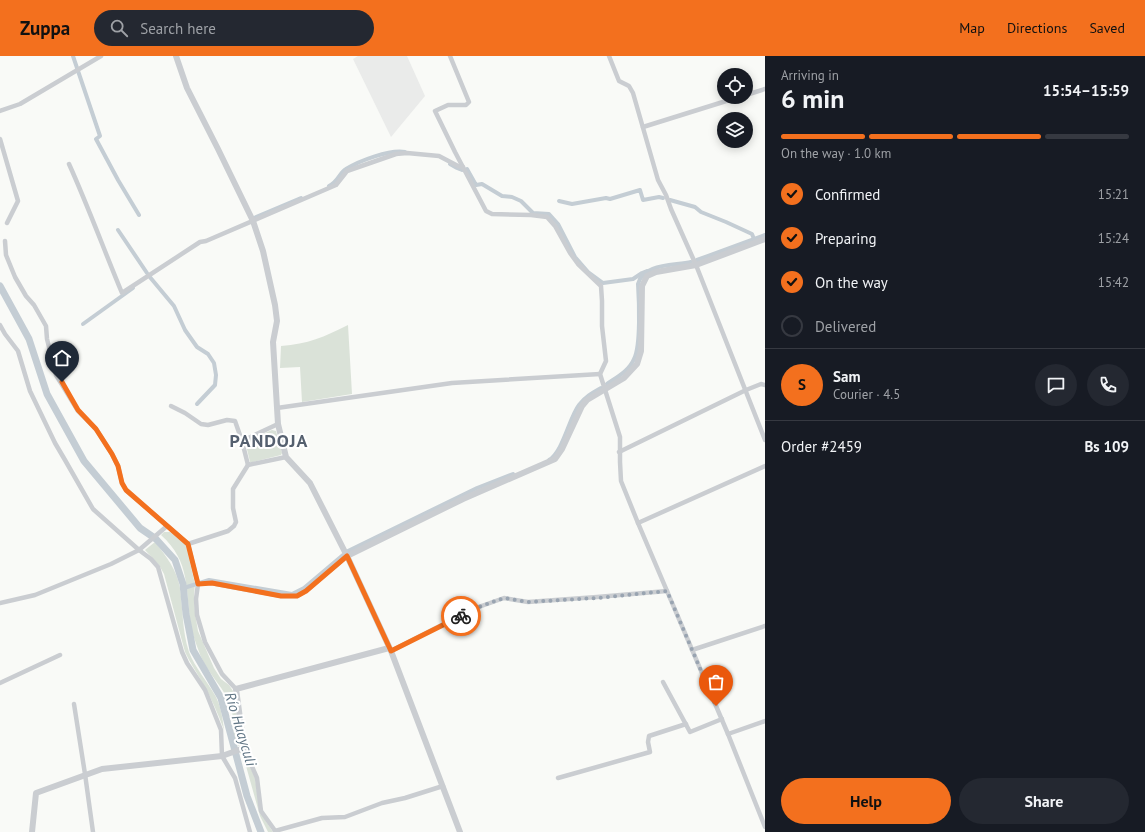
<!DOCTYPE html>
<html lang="en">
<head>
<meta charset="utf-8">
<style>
  :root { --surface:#171b24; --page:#242831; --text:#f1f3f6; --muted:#9ea1a6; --line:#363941; --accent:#f3701e }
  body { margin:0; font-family:"PT Sans",sans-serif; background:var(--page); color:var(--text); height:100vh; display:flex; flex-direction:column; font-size:15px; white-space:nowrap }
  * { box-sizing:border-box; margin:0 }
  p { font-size:13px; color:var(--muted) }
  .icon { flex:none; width:22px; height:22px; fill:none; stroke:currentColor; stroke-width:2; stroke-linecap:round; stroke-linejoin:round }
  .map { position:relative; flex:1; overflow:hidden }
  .side { display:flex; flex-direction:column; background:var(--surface); width:380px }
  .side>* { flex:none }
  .buttons { position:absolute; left:717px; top:12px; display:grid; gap:8px }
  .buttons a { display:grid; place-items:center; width:36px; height:36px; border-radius:50%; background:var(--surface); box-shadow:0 2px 10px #0003; font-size:20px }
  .pin { position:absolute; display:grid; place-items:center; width:34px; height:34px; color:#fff; margin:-41px -17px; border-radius:50% 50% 50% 0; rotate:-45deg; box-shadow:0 0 4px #0007 }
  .pin .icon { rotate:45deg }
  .courier { position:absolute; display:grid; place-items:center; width:40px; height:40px; margin:-20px; border:3px solid #f3701e; border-radius:50%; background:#fff; color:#222; box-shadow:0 1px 5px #0007 }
  .overview em { font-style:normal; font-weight:600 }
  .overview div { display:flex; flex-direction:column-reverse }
  .overview { display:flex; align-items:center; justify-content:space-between; height:68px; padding:0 16px }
  h1 { font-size:26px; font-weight:600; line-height:30px }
  .bar { display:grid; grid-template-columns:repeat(4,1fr); gap:6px 4px; align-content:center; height:48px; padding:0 16px }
  .bar i { height:5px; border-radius:3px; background:var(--line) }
  .bar .on { background:var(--accent) }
  .bar p { grid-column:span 4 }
  .line { display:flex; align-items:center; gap:10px; padding:0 16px; border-top:1px solid var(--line) }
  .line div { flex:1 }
  .round { display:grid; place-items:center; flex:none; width:42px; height:42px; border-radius:21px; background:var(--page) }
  ol { padding:0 16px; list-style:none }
  li { display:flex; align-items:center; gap:12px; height:44px }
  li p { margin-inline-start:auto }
  li .icon { padding:4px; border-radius:50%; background:var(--accent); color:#111; stroke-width:4 }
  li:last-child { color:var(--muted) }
  li i { width:22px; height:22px; border:2px solid var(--line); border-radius:50% }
  .cta { display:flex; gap:8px; margin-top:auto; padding:8px 16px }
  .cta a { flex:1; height:46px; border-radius:24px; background:var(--accent); color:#111; font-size:16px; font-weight:600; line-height:46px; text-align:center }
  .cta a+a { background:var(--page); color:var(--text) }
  header { display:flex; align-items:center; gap:24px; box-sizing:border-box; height:56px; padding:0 20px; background:var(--accent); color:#111 }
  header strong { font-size:19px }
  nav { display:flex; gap:22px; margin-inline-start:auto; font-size:14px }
  .search { width:280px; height:36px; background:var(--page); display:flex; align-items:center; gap:10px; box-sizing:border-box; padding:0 14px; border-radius:22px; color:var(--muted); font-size:15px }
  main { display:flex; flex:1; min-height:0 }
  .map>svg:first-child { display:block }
</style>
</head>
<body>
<header>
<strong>Zuppa</strong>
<div class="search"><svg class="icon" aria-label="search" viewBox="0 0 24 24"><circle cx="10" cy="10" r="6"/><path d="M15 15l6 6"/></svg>Search here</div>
<nav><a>Map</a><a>Directions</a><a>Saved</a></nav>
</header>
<main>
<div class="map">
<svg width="765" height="776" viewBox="0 0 765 776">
  <rect width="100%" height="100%" fill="#f9faf7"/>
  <!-- built -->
  <polygon fill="#eaebea" points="358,0 407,0 425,40 391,81 353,3"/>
  <!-- green -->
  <g fill="#dae2d8">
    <path d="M348,269L352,338L302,346L300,311L280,312L281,290C308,288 324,281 348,269Z"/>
    <polygon points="272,374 276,375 282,397 281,399 253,406 250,406 245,385"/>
    <path d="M164,476H170L186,489L195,528L194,539L195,557L198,575L214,612L221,623L229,629L233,635L241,689L238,690C237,686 235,682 234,678C231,667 235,656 229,645C220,627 204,613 198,593C195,585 192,577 191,569C185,533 191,506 161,479Z"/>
    <path d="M155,486C166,500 177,514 180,532C183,553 182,575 189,596C195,612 208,626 216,641C221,651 223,664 224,674C218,658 211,641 202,626C196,615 190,607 185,596L164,518L159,509L145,494Z"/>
    <polygon points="243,695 255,722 260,756 273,776 268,776 260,760 246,710 240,696"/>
  </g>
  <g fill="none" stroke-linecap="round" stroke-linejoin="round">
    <!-- canal -->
    <g stroke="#c4cdd4" stroke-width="4">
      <polyline points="73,0 100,80 96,83 118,124 139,159"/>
      <polyline points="450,108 457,112 462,114"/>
      <polyline points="467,113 476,129 482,128 502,140 512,141 521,145 533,157 549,158 558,168 575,201 588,216 603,227 633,223 642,217 647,215"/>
      <path d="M329,130C339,125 339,117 346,113C359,105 390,93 405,96"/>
      <polyline points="670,144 695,151 701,156 726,166 752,178 754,183"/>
      <polyline points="559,145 572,148 606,142 610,143 640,134 643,144 659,141 663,142"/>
      <polyline points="254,162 301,142"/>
      <polyline points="118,174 147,217"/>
      <polyline points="697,204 765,179"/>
      <polyline points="149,220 174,250 185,274 197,291 208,298 214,307 216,319 215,329 197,348"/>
      <polyline points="83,268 133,232"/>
      <path d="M607,328C617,321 629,315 634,303C641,290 639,244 638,228C643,207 674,210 691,206"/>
      <path d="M549,404C563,396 569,362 579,349C585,341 592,337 601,332"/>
      <polyline points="348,495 477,432 513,418"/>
      <polyline points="183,534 187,531 209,524 292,538 304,532 343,499"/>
    </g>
    <!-- river -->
    <polyline stroke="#c4cdd4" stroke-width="7" points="0,230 29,283 47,338 84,405 140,472 156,483 175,504 183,528 186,558 193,594 221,642 247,740 261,776"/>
    <!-- minor -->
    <g stroke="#cacdd1" stroke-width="4.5">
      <polyline points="450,0 469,46 466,49 448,49 435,55 455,96 486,155 492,158 531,159 547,161 555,170 570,197 578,208 601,230 602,245 602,270 606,305 600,318 620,381 620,406 621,425 638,467 728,678 765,771"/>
      <polyline points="609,0 619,25 629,30 633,37 658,124 666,139 671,153 696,209 765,384"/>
      <polyline points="746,39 765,33"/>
      <polyline points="0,55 20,48 101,0"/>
      <polyline points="643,71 739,41"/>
      <polyline points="0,83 18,145 7,167"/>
      <path d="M69,108C88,150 104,194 122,237L200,186L206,185L336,129L347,115L396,98L407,97L439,100L458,110L463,111"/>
      <polyline points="5,185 6,199 15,221 26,240 34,249 46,270 47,283 56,319 78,355 96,373 112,398 118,410 122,427 126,434 188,488 198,528 196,543 197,559 205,586 222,618 236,633"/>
      <polyline points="0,269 5,278 18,295 30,335 55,387 65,404 93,453 139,494 151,503 158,511 182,596 187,607 205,634 221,674 222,700 235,722 250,776"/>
      <polyline points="171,350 185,357 201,368 208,369 227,364 235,365 242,385"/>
      <polyline points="277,352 452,327 600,318"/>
      <polyline points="278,368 242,385 248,409 286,401"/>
      <polyline points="619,396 746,334 761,328 765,329"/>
      <polyline points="638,467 765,410"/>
      <polyline points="188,488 228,475 234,470 236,466 233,452 233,433 248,409"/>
      <polyline points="198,528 211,527 281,540 297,540 306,535 347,500"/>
      <polyline points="0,547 35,539 111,508 139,494 167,470"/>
      <polyline points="692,594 765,570"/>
      <polyline points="391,595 473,553 504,542 528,546 597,541 667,535"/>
      <polyline points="663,626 690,676 722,663"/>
      <polyline points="0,627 60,599"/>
      <polyline points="74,648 85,718 93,776"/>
      <polyline points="728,678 765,665"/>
      <polyline points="244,692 257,722 261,755 276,776"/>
      <polyline points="558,722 650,696 648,686 649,680 686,668"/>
      <polyline points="275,775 322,762 345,761 382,747 405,742 443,730"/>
    </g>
    <!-- tertiary -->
    <g stroke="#cacdd1" stroke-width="6">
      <polyline points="176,0 187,32 218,93 253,165 263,195 275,249 277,265 273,286 278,368 286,401 310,427 347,500 391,595 460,776"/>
      <polyline points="347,500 463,443 555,403 562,393 582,350 587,344 624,322 637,308 641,295 642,230 647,220 656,216 696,209 765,183"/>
      <polyline points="32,776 36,737 102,713 222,700 244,692 236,633 389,592"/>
    </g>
  </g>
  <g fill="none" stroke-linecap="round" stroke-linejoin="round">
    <!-- done -->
    <polyline stroke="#99a4b1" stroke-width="4" stroke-dasharray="0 7.2" points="461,560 473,553 504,542 528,546 597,542 667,535 716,650"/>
    <!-- route -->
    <polyline stroke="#f3701e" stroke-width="5" points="62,326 78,354 96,373 112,398 118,410 122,427 126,434 188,488 198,528 212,527 281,540 297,540 306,535 347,500 391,595 461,560"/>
  </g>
  <g text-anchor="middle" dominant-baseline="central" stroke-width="4" stroke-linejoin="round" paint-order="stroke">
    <!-- water labels -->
    <g font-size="15" font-style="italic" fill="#627786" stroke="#fff">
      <text transform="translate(241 673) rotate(73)">Río Huayculi</text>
    </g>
    <!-- district labels -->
    <g font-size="18" font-weight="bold" letter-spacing="1" fill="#55606f" stroke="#fff">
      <text x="269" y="384">PANDOJA</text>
    </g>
  </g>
</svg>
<div class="buttons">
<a><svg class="icon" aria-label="locate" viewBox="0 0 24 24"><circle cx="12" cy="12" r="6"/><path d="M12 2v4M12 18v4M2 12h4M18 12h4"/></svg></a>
<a><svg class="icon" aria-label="layers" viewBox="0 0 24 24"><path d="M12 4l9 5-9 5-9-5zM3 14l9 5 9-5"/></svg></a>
</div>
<div class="pin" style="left:716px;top:650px;background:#ea580c"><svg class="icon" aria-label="bag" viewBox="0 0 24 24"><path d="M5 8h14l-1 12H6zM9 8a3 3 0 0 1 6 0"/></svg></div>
<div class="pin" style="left:62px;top:326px;background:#1f2937"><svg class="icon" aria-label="home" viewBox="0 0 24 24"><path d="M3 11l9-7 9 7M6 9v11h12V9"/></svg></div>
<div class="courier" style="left:461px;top:560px"><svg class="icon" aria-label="bike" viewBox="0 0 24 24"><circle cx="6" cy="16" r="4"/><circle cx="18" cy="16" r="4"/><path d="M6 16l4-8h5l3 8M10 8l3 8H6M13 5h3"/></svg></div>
</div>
<section class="side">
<div class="overview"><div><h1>6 min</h1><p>Arriving in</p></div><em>15:54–15:59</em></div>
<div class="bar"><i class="on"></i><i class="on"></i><i class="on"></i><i></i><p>On the way · 1.0 km</p></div>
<ol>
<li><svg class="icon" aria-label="check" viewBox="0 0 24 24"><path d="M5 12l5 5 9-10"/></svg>Confirmed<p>15:21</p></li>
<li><svg class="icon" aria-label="check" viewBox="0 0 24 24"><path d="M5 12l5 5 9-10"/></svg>Preparing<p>15:24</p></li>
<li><svg class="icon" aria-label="check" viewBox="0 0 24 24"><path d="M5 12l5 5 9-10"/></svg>On the way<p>15:42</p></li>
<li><i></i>Delivered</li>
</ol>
<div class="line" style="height:72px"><b class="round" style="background:var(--accent);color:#111">S</b><div><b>Sam</b><p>Courier · 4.5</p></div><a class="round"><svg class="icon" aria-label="chat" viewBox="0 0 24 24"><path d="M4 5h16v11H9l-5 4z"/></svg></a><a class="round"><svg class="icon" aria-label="phone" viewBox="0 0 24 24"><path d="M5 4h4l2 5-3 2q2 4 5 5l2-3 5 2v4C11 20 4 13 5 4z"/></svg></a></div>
<div class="line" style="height:52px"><div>Order #2459</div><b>Bs 109</b></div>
<div class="cta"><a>Help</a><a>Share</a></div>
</section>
</main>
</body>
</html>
